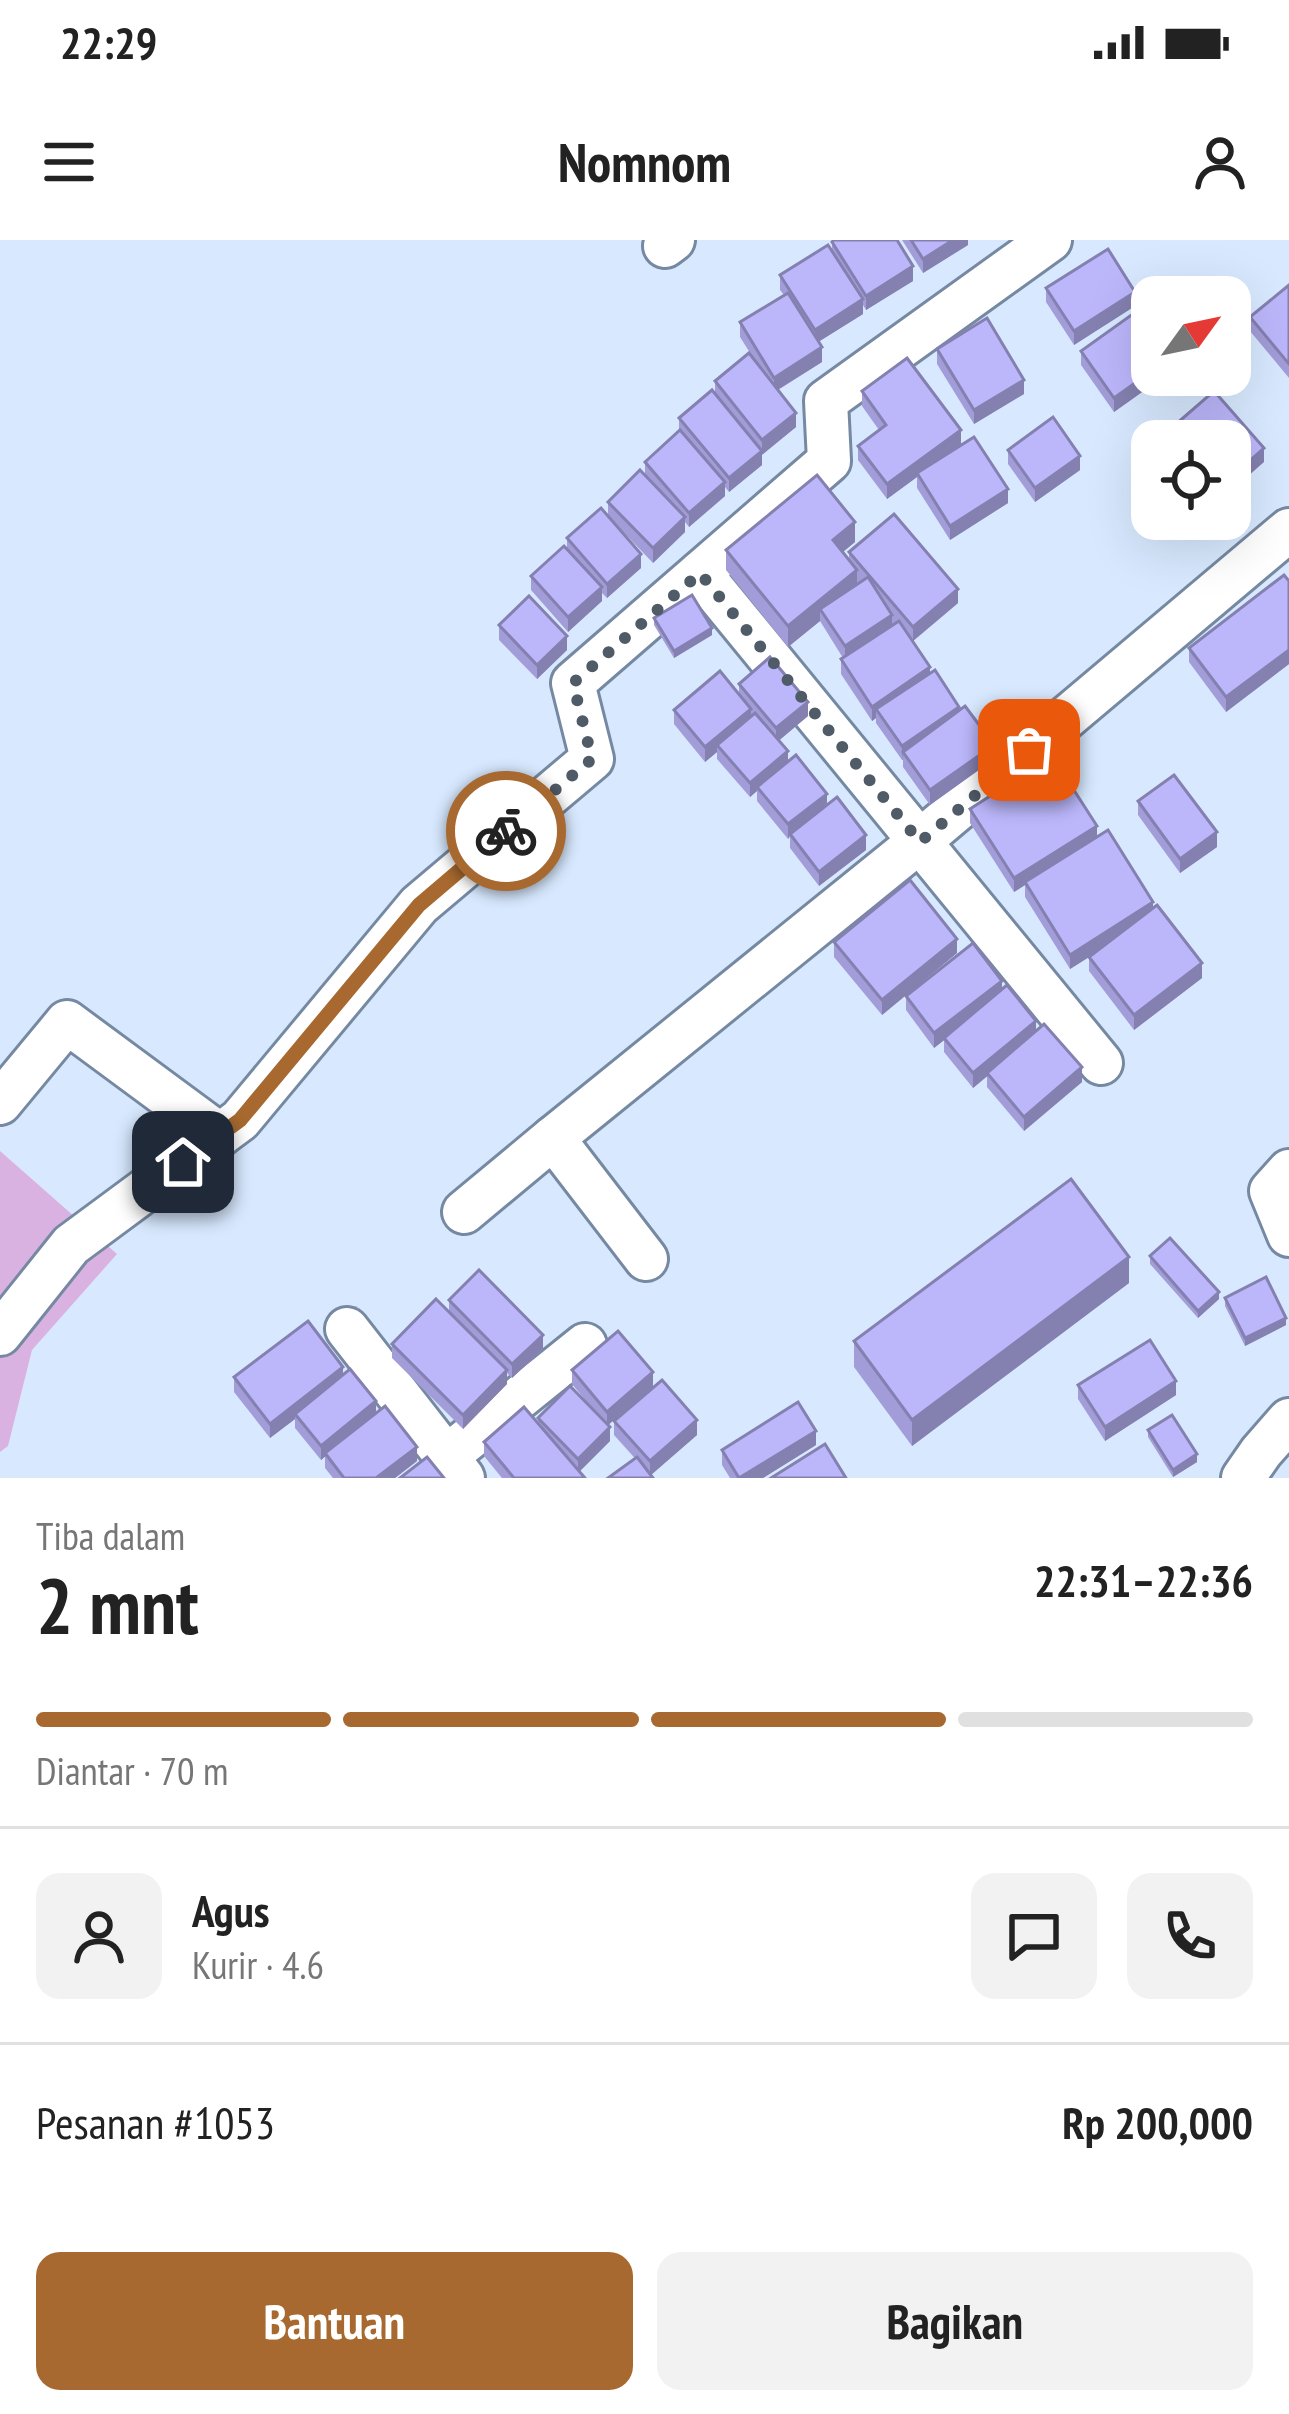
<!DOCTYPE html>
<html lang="id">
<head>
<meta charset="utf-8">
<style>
  :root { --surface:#fff; --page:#f2f2f2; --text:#222; --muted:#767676; --line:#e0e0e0; --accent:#a7692f }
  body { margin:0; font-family:"PT Sans Narrow",sans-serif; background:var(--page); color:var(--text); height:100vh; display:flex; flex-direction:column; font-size:45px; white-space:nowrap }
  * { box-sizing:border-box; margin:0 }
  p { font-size:39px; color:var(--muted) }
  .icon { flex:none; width:66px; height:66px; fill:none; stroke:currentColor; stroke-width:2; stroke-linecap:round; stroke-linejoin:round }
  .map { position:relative; height:1238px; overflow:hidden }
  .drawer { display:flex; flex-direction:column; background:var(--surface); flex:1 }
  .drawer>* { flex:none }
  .needle { width:78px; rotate:57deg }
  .buttons { position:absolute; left:1131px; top:36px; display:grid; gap:24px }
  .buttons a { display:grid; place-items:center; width:120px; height:120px; border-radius:24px; background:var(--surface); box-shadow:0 12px 48px #0002; font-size:60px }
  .pin { position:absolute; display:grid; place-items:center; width:102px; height:102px; color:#fff; margin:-51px; border-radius:24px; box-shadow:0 6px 18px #0006 }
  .courier { position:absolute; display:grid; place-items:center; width:120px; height:120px; margin:-60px; border:9px solid #a7692f; border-radius:50%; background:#fff; color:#222; box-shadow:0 3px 15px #0007 }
  .headline em { font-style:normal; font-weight:700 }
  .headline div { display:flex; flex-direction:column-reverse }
  .headline { display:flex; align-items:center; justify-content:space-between; height:204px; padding:0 36px }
  h1 { font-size:78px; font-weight:700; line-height:90px }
  .bar { display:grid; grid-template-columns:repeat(4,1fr); gap:18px 12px; align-content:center; height:144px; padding:0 36px }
  .bar i { height:15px; border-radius:9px; background:var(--line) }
  .bar .selected { background:var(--accent) }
  .bar p { grid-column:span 4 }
  .line { display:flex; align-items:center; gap:30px; padding:0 36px; border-top:3px solid var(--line) }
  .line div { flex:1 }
  .round { display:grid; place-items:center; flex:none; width:126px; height:126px; border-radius:24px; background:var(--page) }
  .button { display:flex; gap:24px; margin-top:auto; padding:24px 36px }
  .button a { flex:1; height:138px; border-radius:24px; background:var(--accent); color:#fff; font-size:48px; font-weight:700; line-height:138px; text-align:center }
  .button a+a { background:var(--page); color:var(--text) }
  .status { display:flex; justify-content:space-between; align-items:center; height:84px; padding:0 60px; background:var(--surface); direction:ltr }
  .status svg { height:33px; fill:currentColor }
  header { display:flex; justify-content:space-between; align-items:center; height:156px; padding:0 36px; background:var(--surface); font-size:54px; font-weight:700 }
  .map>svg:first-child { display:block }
</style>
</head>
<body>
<div class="status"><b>22:29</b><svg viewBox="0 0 49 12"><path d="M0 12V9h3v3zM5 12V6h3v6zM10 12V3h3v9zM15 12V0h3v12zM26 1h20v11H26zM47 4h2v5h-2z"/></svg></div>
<header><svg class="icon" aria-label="menu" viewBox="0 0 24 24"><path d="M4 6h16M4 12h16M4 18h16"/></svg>Nomnom<svg class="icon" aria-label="person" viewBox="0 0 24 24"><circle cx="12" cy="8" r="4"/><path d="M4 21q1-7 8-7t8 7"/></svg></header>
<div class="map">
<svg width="1289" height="1238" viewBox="0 0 1289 1238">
  <rect width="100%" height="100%" fill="#d8e9ff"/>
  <!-- green -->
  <polygon fill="#dab2e1" points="0,911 117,1014 32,1110 8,1206 0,1212"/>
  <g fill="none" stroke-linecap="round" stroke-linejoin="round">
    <!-- minor casing -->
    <g stroke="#7689a2" stroke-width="48">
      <g id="minor">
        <polyline points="665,6 673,0"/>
        <polyline points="700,333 1101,823"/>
        <polyline points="0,863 67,782 220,895"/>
        <polyline points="553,898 920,601 1289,290"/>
        <polyline points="1289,931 1271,951 1289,995"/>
        <polyline points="464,972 553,898 646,1019"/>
        <polyline points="347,1089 463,1238"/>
        <polyline points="0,1094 71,1005 240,880 419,665 592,519 573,443 829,221 826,161 1050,0"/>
        <polyline points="446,1217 585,1105"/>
        <polyline points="1243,1238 1261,1212 1289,1180"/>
      </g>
    </g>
    <!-- minor -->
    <use href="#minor" stroke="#fff" stroke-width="42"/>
  </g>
  <!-- wall -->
  <g fill="#a29dd8">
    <polygon points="902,0 968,0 968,5 923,33"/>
    <polygon points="832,2 913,41 866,70 863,65 863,74 818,102 822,122 778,150 796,187 762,214 762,225 729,252 725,247 725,256 689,287 685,282 685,292 653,323 608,276 608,262 645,235 645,222 679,191 679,178 715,153 715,141 752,116 740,97 740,82 784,55 780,50 780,35 832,10"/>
    <polygon points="1289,45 1289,138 1250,91 1250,77"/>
    <polygon points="1046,48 1135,66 1074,105 1046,62"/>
    <polygon points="937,109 1024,154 974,184 937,124"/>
    <polygon points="1081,111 1152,135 1166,135 1114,172 1081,125"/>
    <polygon points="862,151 961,204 950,212 1008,263 950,300 917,248 917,237 887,259 858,220 858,206 879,190 862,166"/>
    <polygon points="1008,210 1080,230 1035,262 1008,224"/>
    <polygon points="567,298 641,328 607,358 602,353 602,361 568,392 531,350 531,336 567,309"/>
    <polygon points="855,302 843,312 849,320 849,312 958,363 913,401 930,433 994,519 930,565 903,527 903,520 902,520 876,483 876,478 872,481 841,434 841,419 843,418 820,381 788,407 726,330 726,310"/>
    <polygon points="1289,341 1289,424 1226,472 1189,422 1189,408"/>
    <polygon points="654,378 712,395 674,418 654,385"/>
    <polygon points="499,385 567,410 537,439 499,400"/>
    <polygon points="739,444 808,476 778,501 788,522 866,610 819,646 790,608 790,597 788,599 757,561 757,551 750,557 717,519 717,512 705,522 674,484 674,470 739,453"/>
    <polygon points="1138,561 1217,607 1180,633 1138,575"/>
    <polygon points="970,569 1097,597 1153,667 1202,738 1134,790 1089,731 1089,717 1070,729 1025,657 1025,645 1014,652 970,583"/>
    <polygon points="834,702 957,713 882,775 834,717"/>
    <polygon points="1002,749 1082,842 1024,891 987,847 987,836 973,848 944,812 944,800 934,808 906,770 906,756"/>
    <polygon points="1150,1016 1219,1059 1198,1078 1150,1024"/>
    <polygon points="1129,1043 912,1206 854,1127 854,1101"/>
    <polygon points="1225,1058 1286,1085 1245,1106 1225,1066"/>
    <polygon points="449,1060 543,1109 512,1138 507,1133 507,1144 463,1189 392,1118 392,1104 449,1072"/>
    <polygon points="572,1130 653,1147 608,1184 610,1201 580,1231 585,1238 502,1238 484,1216 484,1202 538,1182 538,1178 590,1166 572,1144"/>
    <polygon points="343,1135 417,1221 395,1238 333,1238 325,1228 325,1216 321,1220 295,1188 295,1179 270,1198 234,1152 234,1137"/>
    <polygon points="1078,1145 1176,1155 1105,1201 1078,1159"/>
    <polygon points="614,1181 697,1195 650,1235 614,1195"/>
    <polygon points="1148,1190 1197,1222 1173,1237 1148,1197"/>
    <polygon points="816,1205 763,1238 730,1238 722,1225 722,1210"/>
  </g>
  <!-- shaded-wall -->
  <g fill="#8480b0">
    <polygon points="953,0 968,0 968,5 923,33 923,19"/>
    <polygon points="913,26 913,41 866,70 866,56"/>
    <polygon points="1135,52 1135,66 1074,105 1074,91"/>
    <polygon points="863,59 863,74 815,104 815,90"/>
    <polygon points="822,107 822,122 774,152 774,138"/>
    <polygon points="1152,131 1152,135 1166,135 1114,172 1114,158"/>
    <polygon points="1024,140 1024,154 974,184 974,170"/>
    <polygon points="796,173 796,187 762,215 762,200"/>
    <polygon points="961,190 961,204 918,236 917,233 917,237 887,259 887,244"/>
    <polygon points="1264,208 1264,222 1230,252 1230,238"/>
    <polygon points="762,211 762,225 729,252 729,238"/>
    <polygon points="1080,216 1080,230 1035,262 1035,248"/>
    <polygon points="725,242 725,256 689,287 689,273"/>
    <polygon points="1008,249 1008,263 950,300 950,286"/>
    <polygon points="685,277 685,292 653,323 653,308"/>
    <polygon points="855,282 855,302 833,320 833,300"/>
    <polygon points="641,314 641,328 607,358 607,344"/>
    <polygon points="857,330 857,351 820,369 820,381 788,407 788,386"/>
    <polygon points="602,347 602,361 568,392 568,377"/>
    <polygon points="958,349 958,363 913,401 913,387"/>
    <polygon points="892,375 892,390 845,421 845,406"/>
    <polygon points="712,388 712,395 674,418 674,411"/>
    <polygon points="567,396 567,410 537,439 537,425"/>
    <polygon points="1289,410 1289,424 1226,472 1226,457"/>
    <polygon points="930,427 930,442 876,469 876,478 872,481 872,467"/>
    <polygon points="808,462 808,476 776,503 776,488"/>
    <polygon points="959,467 959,481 903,512 902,520 902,506"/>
    <polygon points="751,469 751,483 717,505 717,512 705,522 705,507"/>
    <polygon points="994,505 994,519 930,565 930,550"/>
    <polygon points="788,511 788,526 757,547 757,551 750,557 750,543"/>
    <polygon points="827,554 827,568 790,594 788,599 788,584"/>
    <polygon points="1097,586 1097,600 1014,652 1014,638"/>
    <polygon points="1217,592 1217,607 1180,633 1180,619"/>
    <polygon points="866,595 866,610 819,646 819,632"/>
    <polygon points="1153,662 1153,677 1070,729 1070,715"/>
    <polygon points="957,699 957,713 882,775 882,760"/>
    <polygon points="1202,723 1202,738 1134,790 1134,775"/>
    <polygon points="1002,741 1002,755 934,808 934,793"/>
    <polygon points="1036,781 1036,796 973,848 973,833"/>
    <polygon points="1082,827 1082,842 1024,891 1024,877"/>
    <polygon points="1129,1017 1129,1043 912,1206 912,1180"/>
    <polygon points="1219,1052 1219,1059 1198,1078 1198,1071"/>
    <polygon points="1286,1078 1286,1085 1245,1106 1245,1098"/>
    <polygon points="543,1095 543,1109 512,1138 512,1124"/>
    <polygon points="343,1127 343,1141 295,1174 295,1179 270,1198 270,1184"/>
    <polygon points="507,1130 507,1144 463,1189 463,1175"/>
    <polygon points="653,1132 653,1147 607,1186 607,1172"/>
    <polygon points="1176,1141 1176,1155 1105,1201 1105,1187"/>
    <polygon points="376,1161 376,1175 321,1220 321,1206"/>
    <polygon points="697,1180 697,1195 650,1236 650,1221"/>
    <polygon points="610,1187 610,1201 578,1233 578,1219"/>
    <polygon points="816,1191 816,1205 763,1238 741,1238"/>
    <polygon points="417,1207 417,1221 395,1238 376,1238"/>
    <polygon points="1197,1214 1197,1222 1173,1237 1173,1230"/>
  </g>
  <!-- building -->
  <g fill="#bcb7fb" stroke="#8480b0" stroke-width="3">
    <polygon points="834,0 897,0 913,26 866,56 832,2"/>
    <polygon points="911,0 953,0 923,19"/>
    <polygon points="828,5 863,59 815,90 780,35"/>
    <polygon points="1108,9 1135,52 1074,91 1046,48"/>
    <polygon points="1289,45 1289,124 1250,77"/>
    <polygon points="788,53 822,107 774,138 740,82"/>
    <polygon points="1144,66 1152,77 1152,131 1114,158 1081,111"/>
    <polygon points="987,78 1024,140 974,170 937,109"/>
    <polygon points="749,113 796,173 762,200 715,141"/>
    <polygon points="907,118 961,190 887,244 858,206 886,185 862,151"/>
    <polygon points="712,150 762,211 729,238 679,178"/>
    <polygon points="1214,151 1264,208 1230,238 1230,201 1176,201 1168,191"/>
    <polygon points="1053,177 1080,216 1035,248 1008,210"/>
    <polygon points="680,190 725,242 689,273 645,222"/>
    <polygon points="974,197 1008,249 950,286 917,233"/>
    <polygon points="640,230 685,277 653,308 608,262"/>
    <polygon points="817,235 855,282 833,300 857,330 788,386 726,310"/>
    <polygon points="601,268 641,314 607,344 567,298"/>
    <polygon points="894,274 958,349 913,387 849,312"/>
    <polygon points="564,306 602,347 568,377 531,336"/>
    <polygon points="1284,335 1289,341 1289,410 1226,457 1189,408"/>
    <polygon points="868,337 892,375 845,406 820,369"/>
    <polygon points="692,355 712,388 674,411 654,378"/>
    <polygon points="529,356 567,396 537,425 499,385"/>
    <polygon points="899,381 930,427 872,467 841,419"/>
    <polygon points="770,417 808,462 776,488 739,444"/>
    <polygon points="935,430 959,467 902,506 876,469"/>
    <polygon points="720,431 751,469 705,507 674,470"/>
    <polygon points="965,466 994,505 930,550 903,512"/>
    <polygon points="755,473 788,511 750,543 717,505"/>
    <polygon points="796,515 827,554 788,584 757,547"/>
    <polygon points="1052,516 1097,586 1014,638 970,569"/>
    <polygon points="1174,535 1217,592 1180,619 1138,561"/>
    <polygon points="837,557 866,595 819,632 790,594"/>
    <polygon points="1108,590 1153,662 1070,715 1025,642"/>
    <polygon points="910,640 957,699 882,760 834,702"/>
    <polygon points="1157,665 1202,723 1134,775 1089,717"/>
    <polygon points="973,703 1002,741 934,793 906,756"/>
    <polygon points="1007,745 1036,781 973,833 944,798"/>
    <polygon points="1044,784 1082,827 1024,877 987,833"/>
    <polygon points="1071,939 1129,1017 912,1180 854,1101"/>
    <polygon points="1170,998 1219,1052 1198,1071 1150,1016"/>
    <polygon points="479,1030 543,1095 512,1124 449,1060"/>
    <polygon points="1266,1037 1286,1078 1245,1098 1225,1058"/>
    <polygon points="436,1059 507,1130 463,1175 392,1104"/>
    <polygon points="308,1081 343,1127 270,1184 234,1137"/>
    <polygon points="618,1091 653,1132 607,1172 572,1130"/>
    <polygon points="1150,1100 1176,1141 1105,1187 1078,1145"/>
    <polygon points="350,1129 376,1161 321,1206 295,1174"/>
    <polygon points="662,1140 697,1180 650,1221 614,1181"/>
    <polygon points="570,1146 610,1187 578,1219 538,1178"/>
    <polygon points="798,1162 816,1191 739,1238 722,1210"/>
    <polygon points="385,1166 417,1207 376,1238 344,1238 325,1213"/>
    <polygon points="524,1167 585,1238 514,1238 484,1202"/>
    <polygon points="1172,1175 1197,1214 1173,1230 1148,1190"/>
    <polygon points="825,1204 846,1238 771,1238"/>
    <polygon points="427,1217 444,1238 400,1238"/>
    <polygon points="637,1217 653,1238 608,1238"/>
  </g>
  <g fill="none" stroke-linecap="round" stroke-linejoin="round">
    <!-- done -->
    <polyline stroke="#505b68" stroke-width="12" stroke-dasharray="0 21.6" points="506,591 592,519 573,443 700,333 920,602 1029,510"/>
    <!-- route -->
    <polyline stroke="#a7692f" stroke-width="15" points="183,922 240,880 419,665 506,591"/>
  </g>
</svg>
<div class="buttons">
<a><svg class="needle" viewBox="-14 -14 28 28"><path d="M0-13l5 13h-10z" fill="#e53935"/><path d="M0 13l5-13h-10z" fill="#767676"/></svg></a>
<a><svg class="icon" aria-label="locate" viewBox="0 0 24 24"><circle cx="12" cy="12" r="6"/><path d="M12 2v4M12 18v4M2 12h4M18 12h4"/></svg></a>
</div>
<div class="pin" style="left:1029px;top:510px;background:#ea580c"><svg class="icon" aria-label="bag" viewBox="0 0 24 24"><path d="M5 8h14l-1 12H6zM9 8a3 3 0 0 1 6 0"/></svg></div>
<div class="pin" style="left:183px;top:922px;background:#1f2937"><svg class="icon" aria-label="home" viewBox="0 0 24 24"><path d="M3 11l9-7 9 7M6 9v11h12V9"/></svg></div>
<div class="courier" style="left:506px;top:591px"><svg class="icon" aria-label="bike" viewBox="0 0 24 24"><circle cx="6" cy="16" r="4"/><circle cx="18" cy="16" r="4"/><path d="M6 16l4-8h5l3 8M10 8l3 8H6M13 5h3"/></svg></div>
</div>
<section class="drawer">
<div class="headline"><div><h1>2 mnt</h1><p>Tiba dalam</p></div><em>22:31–22:36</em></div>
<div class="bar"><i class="selected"></i><i class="selected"></i><i class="selected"></i><i></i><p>Diantar · 70 m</p></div>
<div class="line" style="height:216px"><a class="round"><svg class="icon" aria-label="person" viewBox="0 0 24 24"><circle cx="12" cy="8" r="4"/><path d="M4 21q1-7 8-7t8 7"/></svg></a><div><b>Agus</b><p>Kurir · 4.6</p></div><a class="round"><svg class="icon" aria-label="chat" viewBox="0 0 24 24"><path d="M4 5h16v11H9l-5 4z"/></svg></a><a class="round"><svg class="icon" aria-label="phone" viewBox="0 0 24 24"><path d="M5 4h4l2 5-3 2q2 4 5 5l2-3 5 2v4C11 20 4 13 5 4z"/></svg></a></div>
<div class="line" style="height:156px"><div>Pesanan #1053</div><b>Rp 200,000</b></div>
<div class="button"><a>Bantuan</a><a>Bagikan</a></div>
</section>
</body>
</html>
